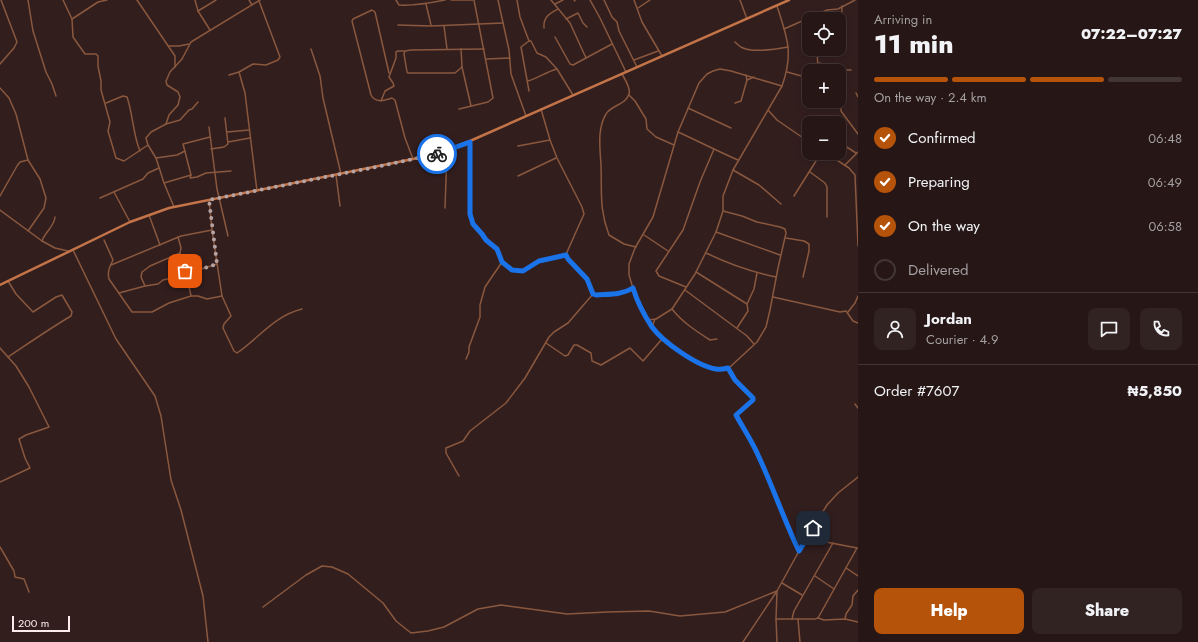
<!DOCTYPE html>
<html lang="en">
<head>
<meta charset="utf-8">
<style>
  :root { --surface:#261616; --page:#322323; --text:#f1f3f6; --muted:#a49fa1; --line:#423535; --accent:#b45309 }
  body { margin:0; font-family:Jost,sans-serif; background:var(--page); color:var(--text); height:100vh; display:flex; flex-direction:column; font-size:15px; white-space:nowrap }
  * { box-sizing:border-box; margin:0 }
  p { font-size:13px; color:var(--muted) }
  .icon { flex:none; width:22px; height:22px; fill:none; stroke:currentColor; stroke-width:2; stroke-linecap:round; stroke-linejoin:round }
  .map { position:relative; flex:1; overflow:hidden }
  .panel { display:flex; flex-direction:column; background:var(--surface); width:340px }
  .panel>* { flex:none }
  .buttons { position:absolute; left:802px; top:12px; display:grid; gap:8px }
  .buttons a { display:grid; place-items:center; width:44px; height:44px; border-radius:8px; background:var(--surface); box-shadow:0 2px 6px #0003,0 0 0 1px var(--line); font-size:20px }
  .scale { position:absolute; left:12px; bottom:10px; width:58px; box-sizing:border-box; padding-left:4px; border:2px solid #fcecec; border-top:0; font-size:11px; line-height:14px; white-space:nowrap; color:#fcecec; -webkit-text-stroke:3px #331e1e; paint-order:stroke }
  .pin { position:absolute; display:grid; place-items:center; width:34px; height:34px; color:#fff; margin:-17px; border-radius:8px; box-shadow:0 2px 6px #0006 }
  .courier { position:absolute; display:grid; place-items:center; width:40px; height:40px; margin:-20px; border:3px solid #1a73e8; border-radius:50%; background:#fff; color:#222; box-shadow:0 1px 5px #0007 }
  .summary em { font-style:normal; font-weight:800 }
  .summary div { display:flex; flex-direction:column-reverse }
  .summary { display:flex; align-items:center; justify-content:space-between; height:68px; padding:0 16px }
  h1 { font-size:26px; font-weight:800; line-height:30px }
  .bar { display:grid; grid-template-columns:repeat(4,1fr); gap:6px 4px; align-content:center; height:48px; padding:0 16px }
  .bar i { height:5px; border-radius:3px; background:var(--line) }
  .bar .current { background:var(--accent) }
  .bar p { grid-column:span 4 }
  .line { display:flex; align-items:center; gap:10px; padding:0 16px; border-top:1px solid var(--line) }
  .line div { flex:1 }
  .round { display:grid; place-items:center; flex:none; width:42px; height:42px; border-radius:8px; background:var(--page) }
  ol { padding:0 16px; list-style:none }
  li { display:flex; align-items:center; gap:12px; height:44px }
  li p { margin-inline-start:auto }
  li .icon { padding:4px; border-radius:50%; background:var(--accent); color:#fff; stroke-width:4 }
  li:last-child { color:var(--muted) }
  li i { width:22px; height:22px; border:2px solid var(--line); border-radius:50% }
  .action { display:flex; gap:8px; margin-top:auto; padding:8px 16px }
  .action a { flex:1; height:46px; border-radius:8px; background:var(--accent); color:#fff; font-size:16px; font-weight:800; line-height:46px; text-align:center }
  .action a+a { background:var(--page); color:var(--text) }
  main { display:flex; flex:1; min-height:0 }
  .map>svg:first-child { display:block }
</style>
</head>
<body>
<main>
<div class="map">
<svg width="858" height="642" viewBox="0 0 858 642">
  <rect width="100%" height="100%" fill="#331e1e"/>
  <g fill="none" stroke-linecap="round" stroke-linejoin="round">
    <!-- street -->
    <g stroke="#89583e" stroke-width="1.5">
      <polyline points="28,0 33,31 46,72 52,84 56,96"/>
      <polyline points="63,0 72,19 73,37 85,54 96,54 98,56 98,66 101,81 101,90 110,122 108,131 116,158 124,161 148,145"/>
      <polyline points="137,0 175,56 175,67"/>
      <polyline points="195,0 198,11 210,30"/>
      <polyline points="249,0 252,5"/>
      <path d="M396,0L399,5C414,6 430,3 445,0"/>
      <polyline points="451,0 473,0"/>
      <polyline points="498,0 509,50 511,74 526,116"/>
      <polyline points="517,0 520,17 529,41 531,41 537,53 546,57 557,69 573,95"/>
      <polyline points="551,0 570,23 586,58 612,44"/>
      <polyline points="574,0 575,1"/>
      <polyline points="590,0 600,18 626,72"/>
      <polyline points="604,0 612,17 617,22 619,31 637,67"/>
      <polyline points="634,0 642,22 662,56"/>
      <polyline points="740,0 747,19"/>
      <polyline points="426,4 431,25"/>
      <polyline points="555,4 563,0"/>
      <polyline points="638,8 650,0"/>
      <polyline points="198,11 216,0"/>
      <polyline points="72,19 98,2 107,0"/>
      <polyline points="566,19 578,13 583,23 587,27"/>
      <polyline points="398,25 431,26 503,23"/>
      <polyline points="444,26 447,49"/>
      <path d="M544,28C543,17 549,14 558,9"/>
      <polyline points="784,29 827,10 838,9 855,0"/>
      <polyline points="555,37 570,64 573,65 586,58"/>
      <polyline points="529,41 521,47 529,91"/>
      <path d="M735,42C737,44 740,47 743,48C754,53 777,49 788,47"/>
      <polyline points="841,44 842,6"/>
      <polyline points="169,46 179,46 189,44"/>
      <polyline points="311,49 320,76 323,98 341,174"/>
      <polyline points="461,49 462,67 455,73 408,73 407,72 404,54 405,51 411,50 484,49"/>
      <polyline points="817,49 818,71"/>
      <polyline points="486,59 510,58"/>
      <polyline points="634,60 658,51"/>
      <polyline points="818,63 830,65 845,70 851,70"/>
      <polyline points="0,64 14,48 17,42 1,0"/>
      <polyline points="462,67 471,106"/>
      <polyline points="239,72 245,93 257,191"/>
      <polyline points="787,72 809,78"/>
      <path d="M389,73L375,12L372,10L353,19L352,21L371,95C376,104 385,100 392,98L395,100L405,138L413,159"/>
      <path d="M622,74C625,79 631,89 629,94C626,105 611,105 606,114C597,129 600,148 601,165C602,192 599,209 609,235L624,244L636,247"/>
      <polyline points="229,75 239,72 253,64 266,65 278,60 280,57 259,1"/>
      <polyline points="747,80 754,77"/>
      <path d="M528,81C538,78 546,72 557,69"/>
      <polyline points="0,88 9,98 16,114 28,160 40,179 46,198 44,208 28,231"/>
      <polyline points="856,93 858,97"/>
      <polyline points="809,94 805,102 811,108"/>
      <polyline points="629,95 635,101 646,119 647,129 656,137 674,145"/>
      <polyline points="381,101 385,91 394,86 393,83 389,77 396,58 396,52 398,51 404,51"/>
      <path d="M106,103L123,96L127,97C133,114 133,135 140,151"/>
      <polyline points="735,103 741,101 747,80 746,75"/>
      <polyline points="844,104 841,108 841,111 858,134"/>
      <polyline points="688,108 731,128"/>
      <polyline points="459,109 488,102 493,98 474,0"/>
      <path d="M541,109L550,140L557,158L582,207L584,214L567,252L566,255L568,259L587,279L593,294L597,295C609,294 622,295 633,288"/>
      <polyline points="768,110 777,120 809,142"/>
      <polyline points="166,124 169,115 178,105 180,97 178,92 167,85 166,81 170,72 182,59 191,42 260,0"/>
      <polyline points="209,127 217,189 228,236"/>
      <polyline points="227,132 249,130"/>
      <path d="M678,132C698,141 717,151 738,160"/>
      <polyline points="228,142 250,138"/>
      <polyline points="839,142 856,153"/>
      <polyline points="518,146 550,140"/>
      <polyline points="211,149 224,147 228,144 225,118"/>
      <polyline points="826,153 849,168 855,175 858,246"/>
      <polyline points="156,158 177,155 185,151"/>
      <polyline points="845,165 858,152"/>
      <polyline points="733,170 759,185 781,204"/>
      <polyline points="810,172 825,183 827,187 827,217"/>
      <polyline points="191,175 183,144 210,137"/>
      <polyline points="336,175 340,206"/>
      <polyline points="518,176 556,158"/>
      <polyline points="164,183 191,175 190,178 197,177 206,173 231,171"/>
      <polyline points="114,192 130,222"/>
      <polyline points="0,196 17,166 20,162 28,160"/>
      <polyline points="794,196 821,153"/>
      <polyline points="100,198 143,179 148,173 159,168"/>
      <path d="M209,200L212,230L222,296L231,316L224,324L223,328L234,351L237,353C260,337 274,316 302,309"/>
      <polyline points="174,207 164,183 156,158 148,145 146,138 151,132 166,124 180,120 189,110 192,109 198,102"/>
      <polyline points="445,208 447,150"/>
      <polyline points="0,210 42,241 55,248 68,251"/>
      <polyline points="723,211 742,216 757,222 780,227 785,229 786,233 778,268 770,310 766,327 757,342 730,367 717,370 700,363 680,351 662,339 652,327 635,295 629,275 629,264 635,248 653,217 678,132 699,83 707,74 713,71 720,69 731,71 782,86"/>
      <polyline points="149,215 160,245"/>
      <polyline points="716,232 780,255"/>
      <polyline points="644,235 668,251"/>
      <polyline points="786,238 804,241 809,244 809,251 803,277"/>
      <path d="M104,240L113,260C110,266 107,272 109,279L132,312H152L169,303L191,296H198L207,299L222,296"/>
      <path d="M42,241C45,232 54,227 55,217"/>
      <polyline points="73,250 116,339 155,396 161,416 171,480 181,510 203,596 208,642"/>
      <polyline points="180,253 188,281 191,296"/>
      <path d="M706,253C729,264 751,272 776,277"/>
      <polyline points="502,262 512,270 523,271 539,261 566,255"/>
      <polyline points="111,265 181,236 212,230"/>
      <polyline points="696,272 747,304 748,311 737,328"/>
      <path d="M8,281L16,294L33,312L56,297L62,295L72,312L71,316C49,329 29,343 8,357"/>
      <polyline points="145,286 141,277 142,272 150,266 180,253 181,248 178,237"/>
      <polyline points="686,287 659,276 656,271 683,230 700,182 714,149"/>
      <polyline points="685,290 747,336 754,344"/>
      <polyline points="119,293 145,286 158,284 163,280 176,277 185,271 198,270 217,264"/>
      <polyline points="773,297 840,312 846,311 853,321 858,323"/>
      <polyline points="747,304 754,289 757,273"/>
      <path d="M672,309C682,322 696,331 710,340L717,339"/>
      <polyline points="848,312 855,303 858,296"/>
      <path d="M648,320L656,319L672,309L695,274L716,232L723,211V196L733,170L782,86C794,53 787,37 777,6"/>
      <polyline points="652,327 655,319"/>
      <polyline points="546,343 565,356 568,355 574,345 577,345 591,353 592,361 601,365 630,348 643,361 662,339"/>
      <polyline points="0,348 16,366 29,387 49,427 26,435 19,439 25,458 30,468 0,482"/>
      <path d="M466,359L469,352V347L480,317V305L485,287L502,262C500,249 493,248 486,239C479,231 473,224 470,215V141"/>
      <path d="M728,368L735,380L753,398V400L736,415C752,443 766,472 779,502C785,518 791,535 799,551"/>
      <polyline points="855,404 858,408"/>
      <polyline points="459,476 446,453 446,448 463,441 470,431 506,403 525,378 549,337 554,332 568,323 593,294"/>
      <polyline points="804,542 826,542 857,548"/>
      <polyline points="0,547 14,571 15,577 24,579 29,592"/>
      <polyline points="846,568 858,576"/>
      <polyline points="815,576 834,589"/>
      <polyline points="782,583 802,595"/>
      <polyline points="263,607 306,575 322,566 332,567 348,574 383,603 396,621 411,633 428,631 444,627 478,609 501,605 567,614 607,612 649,611 680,616 725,612 777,591 776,619"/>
      <polyline points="818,618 824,620 845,619 858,622"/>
      <polyline points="792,619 794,611 833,543"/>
      <polyline points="798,619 800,642"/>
      <polyline points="845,619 846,614 852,605 853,596 858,590"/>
      <polyline points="743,642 777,591 804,542 827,505 838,493 858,477"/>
      <polyline points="777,642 776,619 815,619 818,618 857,548"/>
    </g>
    <!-- secondary -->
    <polyline stroke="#c37448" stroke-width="2.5" points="0,285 130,222 169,208 413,159 445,151 470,141 789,0"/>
  </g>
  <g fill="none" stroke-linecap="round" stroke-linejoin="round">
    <!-- done -->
    <polyline stroke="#b6a4a4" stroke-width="4" stroke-dasharray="0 7.2" points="185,271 198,270 217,264 209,200 371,168 437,154"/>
    <!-- route -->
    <path stroke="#1a73e8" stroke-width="5" d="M437,154L470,142V214L473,224L482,234L486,240L497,249L502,262L512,270L523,271L539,261L566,255L568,259L587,279L593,294L596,295C609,294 622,295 633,288C637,301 644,315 652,327C663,342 697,366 716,369C720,370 724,369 728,368L735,380L753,398V400L736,415C743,428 752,441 758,455C773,487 784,520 799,551L813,528"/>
  </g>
</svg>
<div class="buttons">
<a><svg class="icon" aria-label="locate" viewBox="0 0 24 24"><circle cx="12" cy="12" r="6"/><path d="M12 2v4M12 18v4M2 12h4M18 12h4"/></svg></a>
<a>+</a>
<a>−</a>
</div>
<div class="scale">200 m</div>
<div class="pin" style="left:185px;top:271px;background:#ea580c"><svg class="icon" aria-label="bag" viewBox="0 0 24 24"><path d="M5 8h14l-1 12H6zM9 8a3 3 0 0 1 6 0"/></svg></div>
<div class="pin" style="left:813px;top:528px;background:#1f2937"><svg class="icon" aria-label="home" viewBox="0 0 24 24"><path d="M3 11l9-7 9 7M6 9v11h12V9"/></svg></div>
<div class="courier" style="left:437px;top:154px"><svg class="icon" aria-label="bike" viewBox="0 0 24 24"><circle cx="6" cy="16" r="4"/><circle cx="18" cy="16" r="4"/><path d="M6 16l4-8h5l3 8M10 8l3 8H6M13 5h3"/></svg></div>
</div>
<section class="panel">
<div class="summary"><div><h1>11 min</h1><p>Arriving in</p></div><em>07:22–07:27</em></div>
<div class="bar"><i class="current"></i><i class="current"></i><i class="current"></i><i></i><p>On the way · 2.4 km</p></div>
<ol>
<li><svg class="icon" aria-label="check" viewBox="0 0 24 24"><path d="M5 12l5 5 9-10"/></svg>Confirmed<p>06:48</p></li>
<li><svg class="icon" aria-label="check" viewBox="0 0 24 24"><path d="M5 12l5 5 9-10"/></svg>Preparing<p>06:49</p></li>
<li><svg class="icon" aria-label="check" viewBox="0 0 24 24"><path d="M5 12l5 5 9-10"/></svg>On the way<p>06:58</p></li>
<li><i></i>Delivered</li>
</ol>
<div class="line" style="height:72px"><a class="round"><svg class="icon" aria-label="person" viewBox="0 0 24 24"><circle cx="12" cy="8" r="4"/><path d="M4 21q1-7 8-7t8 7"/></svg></a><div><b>Jordan</b><p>Courier · 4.9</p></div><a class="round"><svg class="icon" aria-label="chat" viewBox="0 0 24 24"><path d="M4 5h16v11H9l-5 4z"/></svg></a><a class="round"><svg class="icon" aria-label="phone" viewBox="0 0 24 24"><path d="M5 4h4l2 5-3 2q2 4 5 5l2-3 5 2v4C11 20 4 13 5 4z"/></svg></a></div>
<div class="line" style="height:52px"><div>Order #7607</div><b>₦5,850</b></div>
<div class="action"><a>Help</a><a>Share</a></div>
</section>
</main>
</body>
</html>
